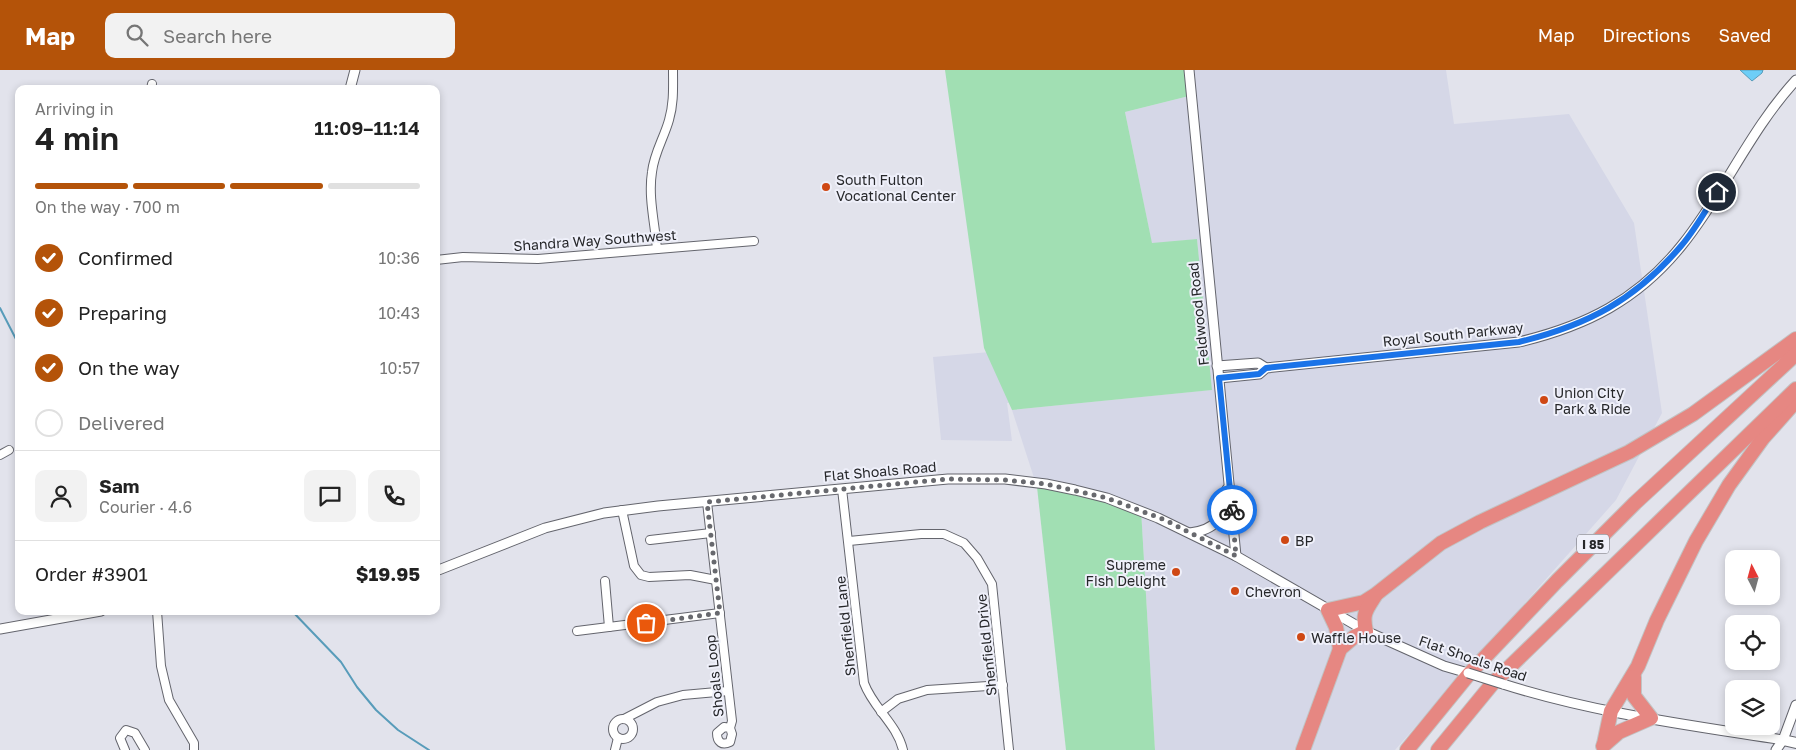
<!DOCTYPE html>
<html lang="en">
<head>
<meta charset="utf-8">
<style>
  :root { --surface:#fff; --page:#f2f2f2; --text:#222; --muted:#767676; --line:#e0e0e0; --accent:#b45309 }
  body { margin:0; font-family:"Golos Text",sans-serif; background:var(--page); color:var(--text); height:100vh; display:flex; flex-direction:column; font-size:19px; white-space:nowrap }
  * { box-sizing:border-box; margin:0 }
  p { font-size:16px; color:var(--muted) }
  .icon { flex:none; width:28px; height:28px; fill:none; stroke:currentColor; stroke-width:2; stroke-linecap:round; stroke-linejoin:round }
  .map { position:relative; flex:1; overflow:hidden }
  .panel { position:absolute; left:15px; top:15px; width:425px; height:530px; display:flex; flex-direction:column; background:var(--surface); border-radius:10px; box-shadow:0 2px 8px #0003 }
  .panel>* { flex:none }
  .needle { width:32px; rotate:354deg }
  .tools { position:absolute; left:1725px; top:480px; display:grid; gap:10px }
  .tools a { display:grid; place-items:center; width:55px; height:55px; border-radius:10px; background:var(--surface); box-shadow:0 2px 8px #0003; font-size:25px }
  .pin { position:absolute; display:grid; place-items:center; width:42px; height:42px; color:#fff; margin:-21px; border:2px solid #fff; border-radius:50%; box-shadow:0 1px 5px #0007 }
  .courier { position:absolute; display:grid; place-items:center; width:50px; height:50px; margin:-25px; border:4px solid #1a73e8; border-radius:50%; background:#fff; color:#222; box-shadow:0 1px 6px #0007 }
  .headline em { font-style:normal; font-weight:600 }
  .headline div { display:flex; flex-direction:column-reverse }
  .headline { display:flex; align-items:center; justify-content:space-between; height:85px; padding:0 20px }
  h1 { font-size:32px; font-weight:600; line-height:38px }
  .bar { display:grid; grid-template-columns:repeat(4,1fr); gap:8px 5px; align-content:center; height:60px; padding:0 20px }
  .bar i { height:6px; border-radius:4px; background:var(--line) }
  .bar .selected { background:var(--accent) }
  .bar p { grid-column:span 4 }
  .line { display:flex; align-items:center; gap:12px; padding:0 20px; border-top:1px solid var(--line) }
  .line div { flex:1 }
  .round { display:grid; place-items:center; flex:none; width:52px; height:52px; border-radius:10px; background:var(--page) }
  ol { padding:0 20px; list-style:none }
  li { display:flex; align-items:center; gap:15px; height:55px }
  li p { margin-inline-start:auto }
  li .icon { padding:5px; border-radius:50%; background:var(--accent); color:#fff; stroke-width:4 }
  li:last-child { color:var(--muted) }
  li i { width:28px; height:28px; border:2px solid var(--line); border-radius:50% }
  header { display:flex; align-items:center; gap:30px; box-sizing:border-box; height:70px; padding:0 25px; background:var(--accent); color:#fff }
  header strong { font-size:24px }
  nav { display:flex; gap:28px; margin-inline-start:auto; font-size:18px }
  .search { width:350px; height:45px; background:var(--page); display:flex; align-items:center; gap:12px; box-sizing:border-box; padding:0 18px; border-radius:10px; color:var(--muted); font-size:19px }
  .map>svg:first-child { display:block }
</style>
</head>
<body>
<header>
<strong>Map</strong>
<div class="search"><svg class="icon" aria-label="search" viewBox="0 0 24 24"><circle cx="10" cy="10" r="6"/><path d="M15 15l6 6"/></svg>Search here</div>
<nav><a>Map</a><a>Directions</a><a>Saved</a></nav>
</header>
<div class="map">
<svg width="1796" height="680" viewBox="0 0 1796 680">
  <rect width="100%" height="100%" fill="#e2e3ec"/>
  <!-- built -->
  <g fill="#d5d7e7">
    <polygon points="1187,0 1446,0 1454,54 1569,44 1634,153 1662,343 1616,430 1395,680 1155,680 1141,439 1037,417 1012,340 1211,320 1197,169 1152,174 1125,42 1189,26"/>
    <polygon points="1079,274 1085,328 1007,333 1012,371 941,370 933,287"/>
  </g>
  <!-- green -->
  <g fill="#a1dfb3">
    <polygon points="945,0 1187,0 1189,26 1125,42 1152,173 1197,169 1212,320 1012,340 984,278"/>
    <polygon points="1037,417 1101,421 1141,439 1155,680 1066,680"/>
  </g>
  <!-- water -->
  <polygon fill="#6dcef7" stroke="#589cba" points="1740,0 1763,0 1762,3 1752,11"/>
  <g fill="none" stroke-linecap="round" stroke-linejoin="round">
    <!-- stream -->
    <g stroke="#589cba" stroke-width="2">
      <polyline points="0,238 19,275"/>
      <polyline points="292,541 341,592 357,617 376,640 398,660 429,680"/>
    </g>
    <!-- minor casing -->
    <g stroke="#64656d" stroke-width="10">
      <g id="minor">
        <polyline points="151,19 152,14"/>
        <path d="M657,179C655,154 648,127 652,102C654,83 664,68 669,50C674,33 673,17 673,0"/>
        <polyline points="436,190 463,187 538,189 754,171"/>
        <polyline points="0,385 9,380"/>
        <path d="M842,419L864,613C873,638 897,654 903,680"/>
        <path d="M707,432L732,651L730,658L724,657L717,663C717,672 722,676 730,672L732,664L730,658"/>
        <polyline points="622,440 634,496 641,505 649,507 690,505 716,510"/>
        <polyline points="650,470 711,463"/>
        <polyline points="849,471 921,464 944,464 964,473 977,488 992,514 1009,680"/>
        <polyline points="605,511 609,557"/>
        <polyline points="157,541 161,596 169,630 194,673 194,680"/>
        <polyline points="577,561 720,543"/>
        <polyline points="881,642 898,629 927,620 1003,615"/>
        <circle cx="623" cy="659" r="10"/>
        <polyline points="624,649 657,632 683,625 728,621"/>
        <polyline points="125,680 120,668 126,660 135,663 145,680"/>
        <polyline points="615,680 618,668"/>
      </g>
    </g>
    <!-- tertiary casing -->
    <g stroke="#64656d" stroke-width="11">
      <g id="tertiary">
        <polyline points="1189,0 1236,486"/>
        <polyline points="350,19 355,0"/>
        <polyline points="1217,296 1258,293 1266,298"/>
        <path d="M1219,308L1259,304L1266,298L1519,272C1586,256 1638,230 1682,175C1724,123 1750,60 1796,10"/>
        <path d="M1190,463C1221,459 1221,445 1227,419"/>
        <polyline points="436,501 545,458 604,443 658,436 948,409 1005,409 1046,414 1075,420 1107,428 1158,448 1236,486 1366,561 1444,596 1468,603"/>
        <polyline points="0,559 101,541"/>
        <path d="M1503,614C1594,643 1689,655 1783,670"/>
        <polyline points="1776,680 1783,670 1796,635"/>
      </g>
    </g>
    <!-- secondary casing -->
    <g stroke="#64656d" stroke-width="12">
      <polyline id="secondary" points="1783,670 1796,673"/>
    </g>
    <!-- motorway casing -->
    <g stroke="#c2c3c3" stroke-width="16">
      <g id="motorway">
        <polyline points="1340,579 1336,557 1328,540 1364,532 1375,525 1441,473 1480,452 1629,382 1693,344 1796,269"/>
        <polyline points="1604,674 1611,641 1638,596 1657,550 1696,471 1729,415 1763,368 1796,331"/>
        <polyline points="1603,676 1619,662 1651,648 1634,626 1634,607"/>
        <path d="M1303,680L1340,579L1354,567L1366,561C1362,544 1366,540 1375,526"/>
        <polyline points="1407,680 1469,604 1557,511 1635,433 1796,284"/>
        <polyline points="1438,680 1493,613 1796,319"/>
      </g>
    </g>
    <!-- minor -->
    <use href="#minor" stroke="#fff" stroke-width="8"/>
    <!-- tertiary -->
    <use href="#tertiary" stroke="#fff" stroke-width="9"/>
    <!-- secondary -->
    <use href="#secondary" stroke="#fff" stroke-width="10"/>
    <!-- motorway -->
    <use href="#motorway" stroke="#e68782" stroke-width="14"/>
    <!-- tertiary-bridge casing -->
    <g stroke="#64656d" stroke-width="11" stroke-linecap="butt">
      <polyline id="tertiary-bridge" points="1468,603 1503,614"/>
    </g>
    <!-- tertiary-bridge -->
    <use href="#tertiary-bridge" stroke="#fff" stroke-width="9"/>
  </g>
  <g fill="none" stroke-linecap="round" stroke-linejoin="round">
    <!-- done -->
    <polyline stroke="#68696e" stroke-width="5" stroke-dasharray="0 9" points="646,553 720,543 707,432 948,409 1005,410 1046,414 1107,428 1165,450 1236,486 1232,440"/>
    <!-- route -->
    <path stroke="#1a73e8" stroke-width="6" d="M1232,440L1219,308L1259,304L1266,298L1519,272C1588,255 1635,230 1681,176C1695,160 1706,140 1717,122"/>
  </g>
  <!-- markers -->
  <g fill="#cf4814" stroke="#eff0fa" stroke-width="2">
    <circle cx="826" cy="117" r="5"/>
    <circle cx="1544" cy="330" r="5"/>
    <circle cx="1285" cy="470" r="5"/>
    <circle cx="1176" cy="502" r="5"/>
    <circle cx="1235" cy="521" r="5"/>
    <circle cx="1301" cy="567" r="5"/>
  </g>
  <g text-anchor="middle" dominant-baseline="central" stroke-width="4" stroke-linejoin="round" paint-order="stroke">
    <!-- shield labels -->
    <rect fill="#eff0fa" stroke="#626368" stroke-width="1" x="1577" y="464.5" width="32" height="19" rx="4"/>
    <g font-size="12" font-weight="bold" fill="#26272a">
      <text x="1593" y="474">I 85</text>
    </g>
    <!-- poi labels -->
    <g font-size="14" fill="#26272a" stroke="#eff0fa" text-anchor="start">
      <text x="836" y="109">South Fulton<tspan x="836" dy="16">Vocational Center</tspan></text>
      <text x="1554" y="322">Union City<tspan x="1554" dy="16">Park &amp; Ride</tspan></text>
      <text x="1295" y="470">BP</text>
      <text x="1166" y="494" text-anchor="end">Supreme<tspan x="1166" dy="16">Fish Delight</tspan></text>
      <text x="1245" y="521">Chevron</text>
      <text x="1311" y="567">Waffle House</text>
    </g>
    <!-- street labels -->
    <g font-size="14" fill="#26272a" stroke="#eff0fa">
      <text transform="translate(595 170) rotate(-4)">Shandra Way Southwest</text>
      <text transform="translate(1198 244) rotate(-96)">Feldwood Road</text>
      <text transform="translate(1453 264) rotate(-6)">Royal South Parkway</text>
      <text transform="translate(880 401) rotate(-5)">Flat Shoals Road</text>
      <text transform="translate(845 556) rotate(-96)">Shenfield Lane</text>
      <text transform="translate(986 575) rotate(-96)">Shenfield Drive</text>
      <text transform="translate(1473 588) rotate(19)">Flat Shoals Road</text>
      <text transform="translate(714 606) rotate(-96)">Shoals Loop</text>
    </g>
  </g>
</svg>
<div class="tools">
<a><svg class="needle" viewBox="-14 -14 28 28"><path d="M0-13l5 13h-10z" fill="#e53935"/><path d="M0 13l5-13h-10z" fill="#767676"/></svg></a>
<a><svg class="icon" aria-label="locate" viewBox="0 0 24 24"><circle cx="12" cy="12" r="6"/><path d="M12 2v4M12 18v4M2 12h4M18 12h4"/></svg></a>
<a><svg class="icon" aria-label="layers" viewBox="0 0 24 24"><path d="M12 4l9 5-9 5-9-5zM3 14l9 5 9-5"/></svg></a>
</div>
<div class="pin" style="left:646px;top:553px;background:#ea580c"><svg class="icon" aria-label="bag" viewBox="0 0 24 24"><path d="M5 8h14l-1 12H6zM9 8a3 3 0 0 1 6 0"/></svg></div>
<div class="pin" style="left:1717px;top:122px;background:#1f2937"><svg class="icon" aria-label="home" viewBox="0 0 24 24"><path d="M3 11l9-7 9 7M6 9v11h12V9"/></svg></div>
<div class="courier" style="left:1232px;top:440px"><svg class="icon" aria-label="bike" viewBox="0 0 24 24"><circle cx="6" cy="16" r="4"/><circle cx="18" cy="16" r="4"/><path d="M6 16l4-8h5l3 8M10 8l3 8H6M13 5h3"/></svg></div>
<section class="panel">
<div class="headline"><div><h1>4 min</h1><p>Arriving in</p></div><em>11:09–11:14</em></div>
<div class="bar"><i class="selected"></i><i class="selected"></i><i class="selected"></i><i></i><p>On the way · 700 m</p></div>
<ol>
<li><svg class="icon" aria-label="check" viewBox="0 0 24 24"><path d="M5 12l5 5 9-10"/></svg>Confirmed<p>10:36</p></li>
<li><svg class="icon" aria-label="check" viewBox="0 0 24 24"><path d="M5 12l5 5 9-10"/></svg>Preparing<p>10:43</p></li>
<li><svg class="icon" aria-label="check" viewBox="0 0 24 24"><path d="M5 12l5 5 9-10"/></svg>On the way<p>10:57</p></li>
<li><i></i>Delivered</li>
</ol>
<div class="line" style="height:90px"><a class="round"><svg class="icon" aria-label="person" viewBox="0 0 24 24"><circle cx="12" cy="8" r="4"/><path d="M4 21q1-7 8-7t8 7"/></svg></a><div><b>Sam</b><p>Courier · 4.6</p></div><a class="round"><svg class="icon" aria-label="chat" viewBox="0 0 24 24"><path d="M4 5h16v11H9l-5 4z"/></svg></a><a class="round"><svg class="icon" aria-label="phone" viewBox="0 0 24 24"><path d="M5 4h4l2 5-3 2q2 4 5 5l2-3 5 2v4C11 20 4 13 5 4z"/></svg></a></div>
<div class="line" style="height:65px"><div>Order #3901</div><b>$19.95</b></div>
</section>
</div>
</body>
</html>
